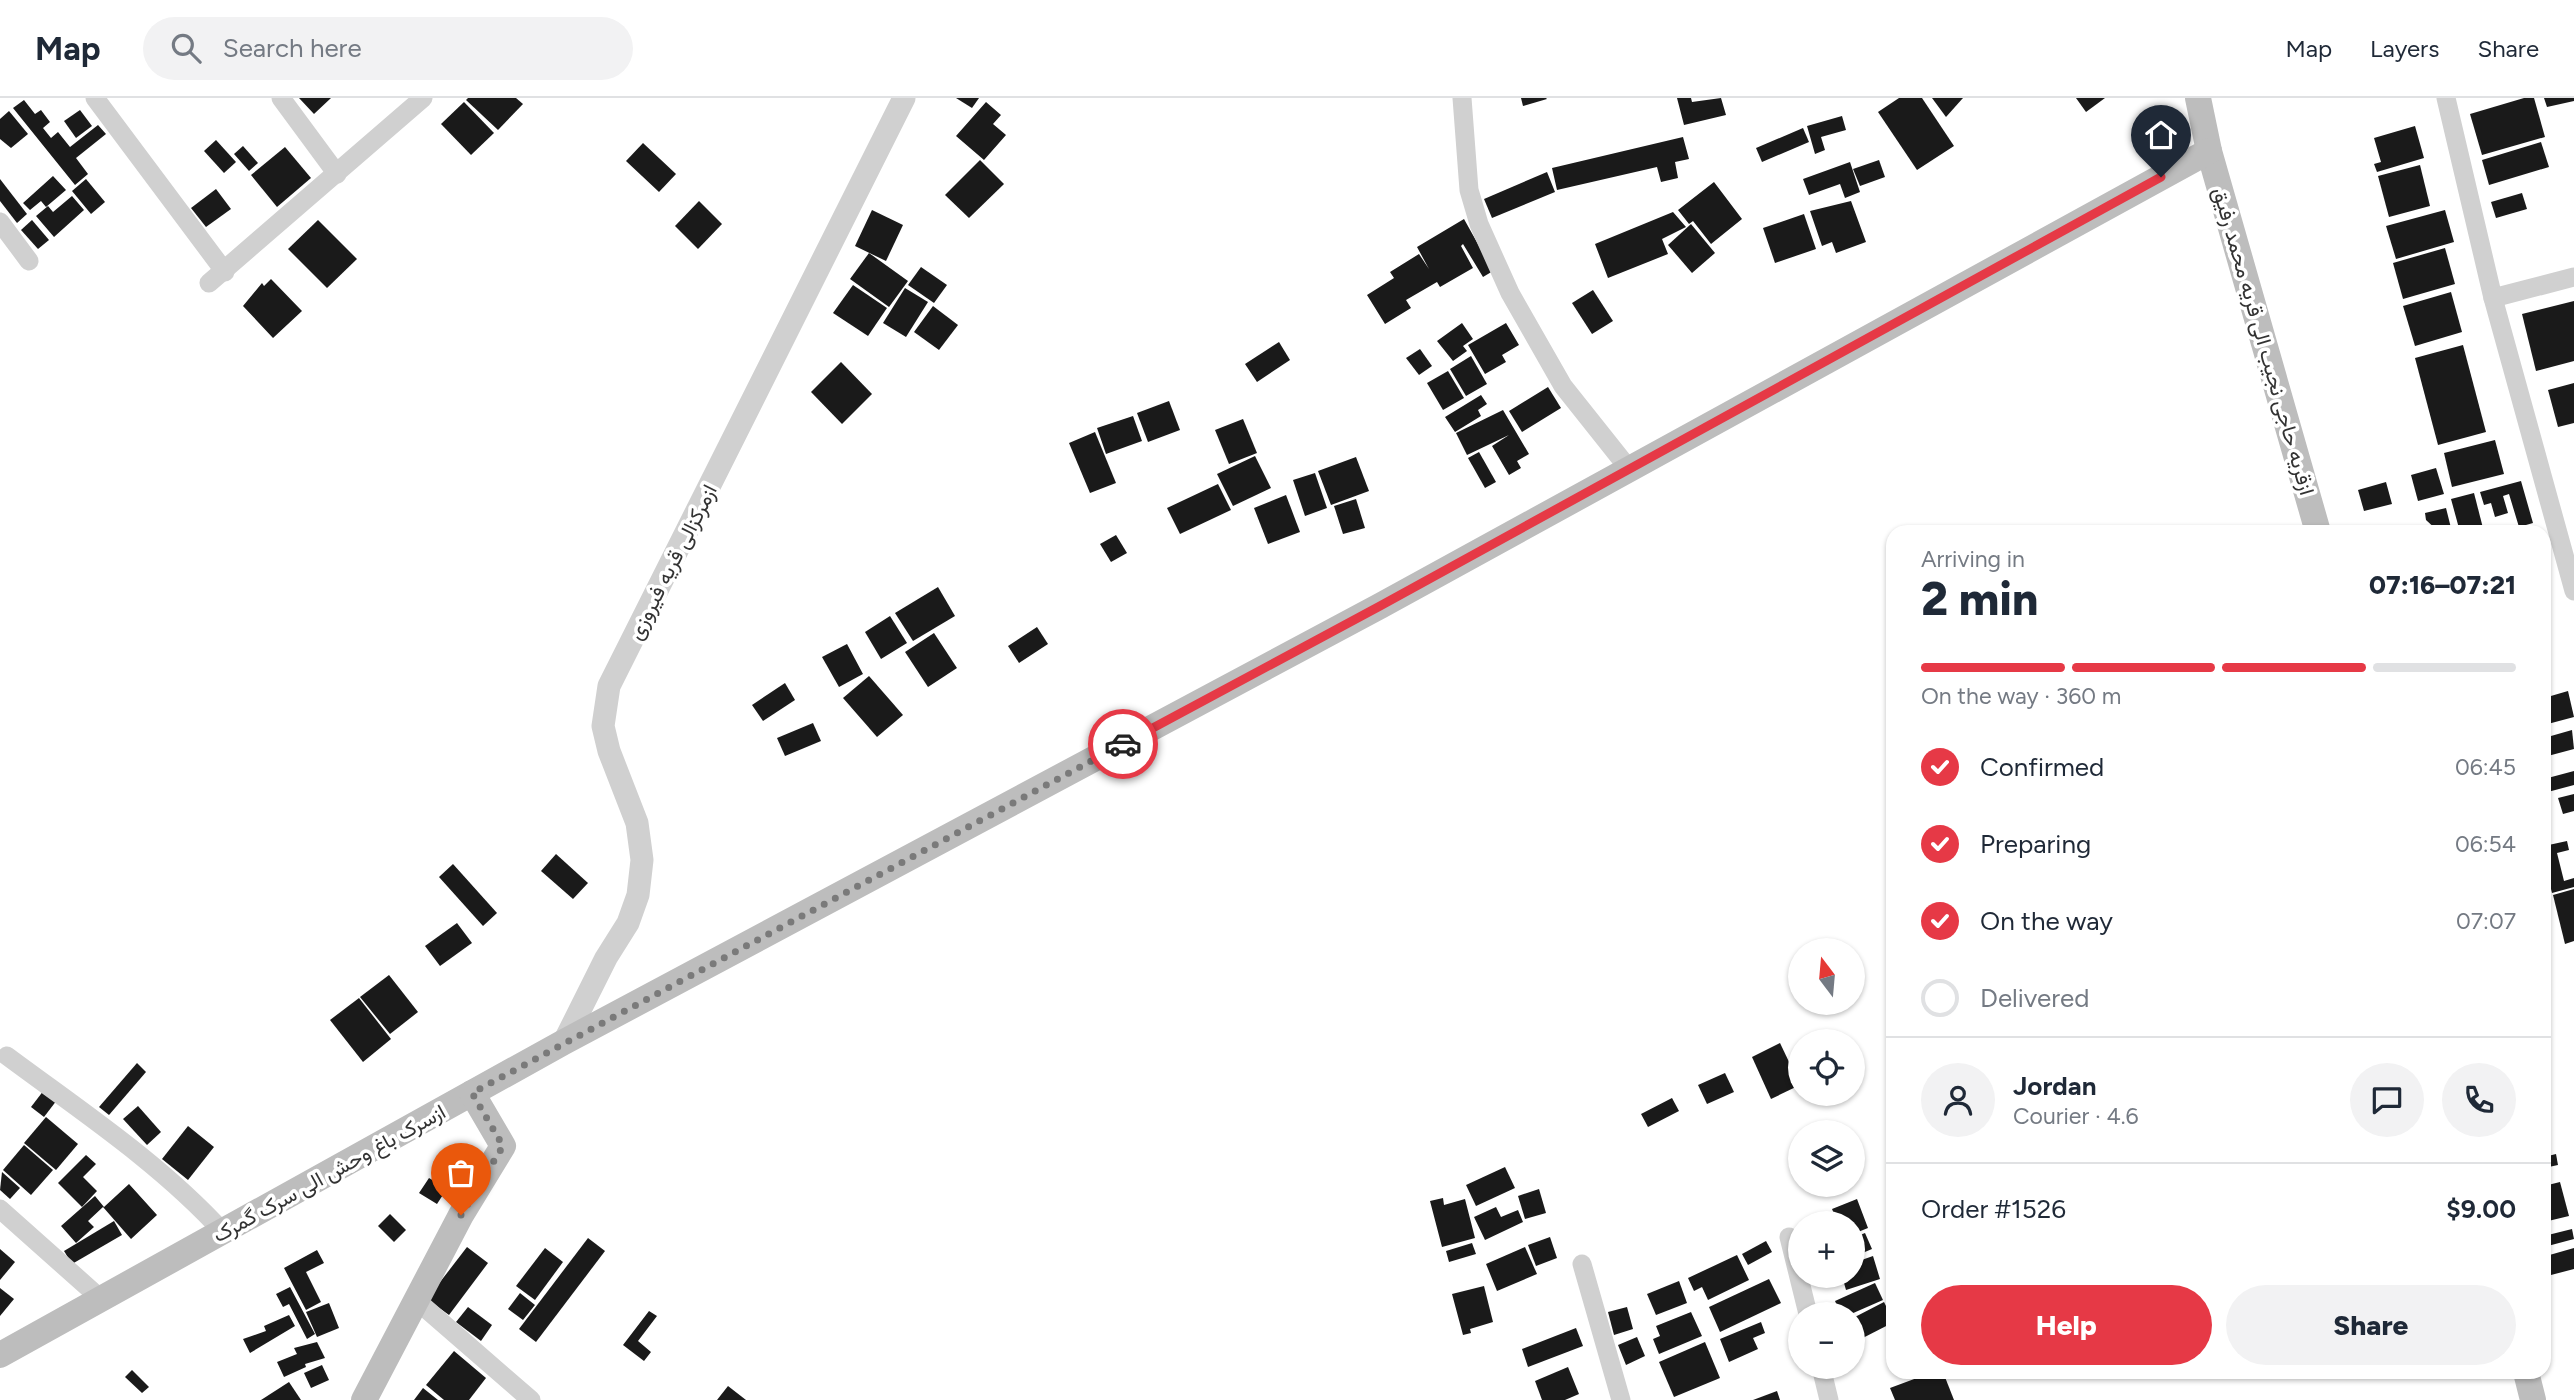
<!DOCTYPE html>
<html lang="en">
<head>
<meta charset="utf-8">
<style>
  :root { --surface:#fff; --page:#f2f2f3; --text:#1f2937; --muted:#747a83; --line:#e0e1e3; --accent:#e63946 }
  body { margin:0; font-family:Figtree,Vazirmatn,sans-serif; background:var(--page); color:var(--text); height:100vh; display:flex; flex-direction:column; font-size:26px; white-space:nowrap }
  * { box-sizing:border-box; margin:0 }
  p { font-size:23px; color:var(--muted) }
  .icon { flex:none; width:38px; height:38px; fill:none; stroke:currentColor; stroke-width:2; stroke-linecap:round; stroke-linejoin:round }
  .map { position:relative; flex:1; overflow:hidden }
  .sheet { position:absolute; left:1886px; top:427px; width:665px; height:854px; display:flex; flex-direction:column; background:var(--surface); border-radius:21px; box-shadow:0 2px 5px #0004 }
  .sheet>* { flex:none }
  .needle { width:46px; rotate:344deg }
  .tools { position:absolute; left:1788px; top:840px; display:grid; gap:14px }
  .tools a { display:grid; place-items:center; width:77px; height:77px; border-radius:50%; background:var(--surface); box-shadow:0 2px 5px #0004; font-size:35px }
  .pin { position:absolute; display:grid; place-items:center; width:60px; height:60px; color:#fff; margin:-72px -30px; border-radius:50% 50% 50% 0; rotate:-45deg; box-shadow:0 0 7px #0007 }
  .pin .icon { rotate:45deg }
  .courier { position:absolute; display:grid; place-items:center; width:70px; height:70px; margin:-35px; border:5px solid #e63946; border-radius:50%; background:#fff; color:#222; box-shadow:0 2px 9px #0007 }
  .summary em { font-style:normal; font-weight:800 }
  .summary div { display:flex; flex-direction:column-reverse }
  .summary { display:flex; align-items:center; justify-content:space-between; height:119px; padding:0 35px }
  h1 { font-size:46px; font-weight:800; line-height:52px }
  .bar { display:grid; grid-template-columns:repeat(4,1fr); gap:10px 7px; align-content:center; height:84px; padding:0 35px }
  .bar i { height:9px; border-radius:5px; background:var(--line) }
  .bar .selected { background:var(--accent) }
  .bar p { grid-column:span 4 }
  .line { display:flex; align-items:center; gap:18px; padding:0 35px; border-top:2px solid var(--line) }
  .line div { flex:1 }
  .round { display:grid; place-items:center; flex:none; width:74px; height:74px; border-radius:37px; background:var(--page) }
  ol { padding:0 35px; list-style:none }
  li { display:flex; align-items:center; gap:21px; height:77px }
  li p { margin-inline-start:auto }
  li .icon { padding:7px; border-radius:50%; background:var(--accent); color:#fff; stroke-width:4 }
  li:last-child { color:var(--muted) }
  li i { width:38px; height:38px; border:4px solid var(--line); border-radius:50% }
  .action { display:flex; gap:14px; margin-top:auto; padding:14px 35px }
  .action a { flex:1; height:80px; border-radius:42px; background:var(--accent); color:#fff; font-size:28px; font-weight:800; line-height:80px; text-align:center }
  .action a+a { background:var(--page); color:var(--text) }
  header { display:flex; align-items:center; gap:42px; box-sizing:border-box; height:98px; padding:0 35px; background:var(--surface); border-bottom:2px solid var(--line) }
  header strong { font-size:33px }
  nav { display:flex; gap:38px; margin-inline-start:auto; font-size:24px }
  .search { width:490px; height:63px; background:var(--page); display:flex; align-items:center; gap:18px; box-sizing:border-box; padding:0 24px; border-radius:38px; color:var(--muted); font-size:26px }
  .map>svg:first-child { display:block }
</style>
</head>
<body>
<header>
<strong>Map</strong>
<div class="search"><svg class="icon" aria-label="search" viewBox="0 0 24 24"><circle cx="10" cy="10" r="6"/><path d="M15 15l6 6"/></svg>Search here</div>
<nav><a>Map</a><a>Layers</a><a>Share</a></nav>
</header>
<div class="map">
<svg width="2574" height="1302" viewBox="0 0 2574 1302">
  <rect width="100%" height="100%" fill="#fff"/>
  <!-- building -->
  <g fill="#1a1a1a">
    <polygon points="299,0 331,0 314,16"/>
    <polygon points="468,0 516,0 523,6 498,32 466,2"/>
    <polygon points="956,0 979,0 972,10"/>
    <polygon points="1521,0 1546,0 1547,1 1523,8"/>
    <polygon points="1677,0 1691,0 1692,4 1721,0 1726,17 1684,27"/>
    <polygon points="1899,0 1922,0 1954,48 1917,72 1878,14"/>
    <polygon points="1932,0 1963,0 1946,19"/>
    <polygon points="2076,0 2105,0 2086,14"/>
    <polygon points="2524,0 2534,0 2545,39 2482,57 2470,16"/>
    <polygon points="2544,0 2574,0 2574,3 2547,9"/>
    <polygon points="24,2 35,16 41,12 50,24 43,30 51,40 58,34 70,49 98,27 106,36 76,60 88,76 75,87 13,10"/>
    <polygon points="464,4 494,35 471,57 441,26"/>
    <polygon points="986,4 1001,17 993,26 1006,37 984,62 956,38"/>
    <polygon points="80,12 92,28 76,40 64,23"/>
    <polygon points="9,13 28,36 11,50 0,41 0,21"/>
    <polygon points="1842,18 1846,32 1821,39 1825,52 1815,56 1807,28"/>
    <polygon points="2415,28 2424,60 2377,74 2374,66 2381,64 2374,40"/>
    <polygon points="1803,30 1809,44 1762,64 1756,50"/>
    <polygon points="1683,39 1689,61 1675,64 1678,80 1661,84 1657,69 1557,92 1552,70"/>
    <polygon points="216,42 236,64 224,75 204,53"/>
    <polygon points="2541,44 2549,69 2489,87 2482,62"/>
    <polygon points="643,45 676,76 659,94 626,63"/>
    <polygon points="243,48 258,65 249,73 234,56"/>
    <polygon points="285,49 311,80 277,109 251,77"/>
    <polygon points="980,62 1004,86 969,120 945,97"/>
    <polygon points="1879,62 1885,79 1860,88 1853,71"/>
    <polygon points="1850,64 1860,94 1845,100 1840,86 1809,97 1803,81"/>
    <polygon points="2420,67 2430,108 2389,119 2378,78"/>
    <polygon points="1547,74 1555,94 1492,120 1484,101"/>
    <polygon points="53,78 66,92 46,109 41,103 30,112 23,105"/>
    <polygon points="0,81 27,116 17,125 0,103"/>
    <polygon points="86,81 105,104 91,116 72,93"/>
    <polygon points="1714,84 1742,121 1711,146 1693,123 1689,126 1678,112"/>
    <polygon points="216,91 231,111 206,129 191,110"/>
    <polygon points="2522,95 2527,111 2496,120 2491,104"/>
    <polygon points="72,98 84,112 54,139 36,118 48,108 53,114"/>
    <polygon points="699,103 722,126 698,151 675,128"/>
    <polygon points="1851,103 1866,144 1836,155 1832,144 1822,148 1810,113"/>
    <polygon points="872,112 903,127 886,163 855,148"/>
    <polygon points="2445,112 2454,144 2396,161 2386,128"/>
    <polygon points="1673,114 1686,129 1662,141 1668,156 1608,180 1595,146"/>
    <polygon points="1804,116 1816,151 1775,165 1763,130"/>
    <polygon points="1464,121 1493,173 1483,179 1463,146 1461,148 1473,170 1440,189 1437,184 1406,202 1411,210 1385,226 1367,197 1394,180 1390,174 1419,156 1429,171 1417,149"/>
    <polygon points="32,122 49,142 38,151 21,132"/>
    <polygon points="318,122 357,161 327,190 288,151"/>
    <polygon points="1691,126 1715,155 1692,175 1668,147"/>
    <polygon points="2445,150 2455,186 2403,201 2393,165"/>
    <polygon points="869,155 908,183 889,209 850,181"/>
    <polygon points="921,169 947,187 934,205 908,187"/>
    <polygon points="271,181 302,213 273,240 243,208 262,185 264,188"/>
    <polygon points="853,187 887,210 868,238 833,215"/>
    <polygon points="905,190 928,204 906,239 883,225"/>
    <polygon points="1593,192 1613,223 1592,236 1572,205"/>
    <polygon points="2451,194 2462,234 2415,248 2403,208"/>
    <polygon points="2574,203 2574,263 2536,273 2522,216"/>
    <polygon points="933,208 958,227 939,252 914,234"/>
    <polygon points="1462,225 1473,241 1463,248 1467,253 1453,263 1437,243"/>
    <polygon points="1506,225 1519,247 1502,257 1506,264 1485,276 1468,247"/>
    <polygon points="1279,244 1290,262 1257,284 1245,266"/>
    <polygon points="2463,247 2486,334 2438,347 2415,260"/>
    <polygon points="1420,251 1432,268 1419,277 1406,260"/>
    <polygon points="1471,258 1487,286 1466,298 1450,271"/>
    <polygon points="841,264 872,296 842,326 811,294"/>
    <polygon points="1448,273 1464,300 1443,312 1427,285"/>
    <polygon points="2574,285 2574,325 2558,329 2548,292"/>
    <polygon points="1548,289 1561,310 1522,334 1509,313"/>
    <polygon points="1481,297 1487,306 1478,312 1481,318 1455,334 1445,319"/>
    <polygon points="1169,303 1180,332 1148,344 1137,315"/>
    <polygon points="1503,312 1529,356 1517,363 1521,370 1509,377 1492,348 1509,337 1467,357 1456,335"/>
    <polygon points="1133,318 1142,343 1106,356 1097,330"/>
    <polygon points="1243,321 1257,355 1229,366 1215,332"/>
    <polygon points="1095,334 1116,385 1090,395 1069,345"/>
    <polygon points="2495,342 2504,376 2452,389 2444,355"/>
    <polygon points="1479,354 1496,384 1485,390 1468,360"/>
    <polygon points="1255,358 1271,390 1233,408 1217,376"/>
    <polygon points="1356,359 1369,393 1331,407 1318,373"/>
    <polygon points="2436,370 2444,396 2418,403 2411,377"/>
    <polygon points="1315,375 1327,410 1305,418 1293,382"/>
    <polygon points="2521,383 2533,425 2519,429 2509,396 2503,398 2508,415 2495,419 2491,405 2484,407 2480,394"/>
    <polygon points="2386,384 2392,406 2364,413 2358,392"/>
    <polygon points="1218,386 1231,412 1180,436 1167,410"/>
    <polygon points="2474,395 2484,434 2460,434 2451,401"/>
    <polygon points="1286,397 1300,434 1268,446 1254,410"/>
    <polygon points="1356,401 1365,430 1343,436 1334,408"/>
    <polygon points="2446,410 2452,434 2439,434 2426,422 2425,415"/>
    <polygon points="1116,437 1127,455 1111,464 1100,446"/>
    <polygon points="938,489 955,518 913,543 895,515"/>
    <polygon points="890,518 907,545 881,561 865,534"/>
    <polygon points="1037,529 1048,546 1019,565 1008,548"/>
    <polygon points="934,535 957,570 928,589 905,554"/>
    <polygon points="847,546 863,576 839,589 822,559"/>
    <polygon points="869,578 903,617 877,639 843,600"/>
    <polygon points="785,585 795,602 763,623 752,607"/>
    <polygon points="2568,593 2574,619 2544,627 2544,600"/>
    <polygon points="813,625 821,643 785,658 777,640"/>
    <polygon points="2572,632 2574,651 2544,659 2544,640"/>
    <polygon points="2574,673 2574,687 2544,695 2544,681"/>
    <polygon points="2574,696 2574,713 2563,716 2558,700"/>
    <polygon points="2567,743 2569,752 2557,755 2564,783 2574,780 2574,789 2552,795 2544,763 2544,748"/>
    <polygon points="556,756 588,785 573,801 541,773"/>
    <polygon points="453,766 497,815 483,828 439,779"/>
    <polygon points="2574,791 2574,843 2565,846 2553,797"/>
    <polygon points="457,825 472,845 440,868 425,848"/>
    <polygon points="389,877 418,914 390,936 360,899"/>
    <polygon points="359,900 391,941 363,964 330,922"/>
    <polygon points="1780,945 1800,987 1771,1001 1752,959"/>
    <polygon points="137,965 146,974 109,1017 99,1009"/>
    <polygon points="1725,975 1734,994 1707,1006 1698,987"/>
    <polygon points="44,992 57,1002 44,1019 31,1009"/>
    <polygon points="1672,1000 1679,1013 1648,1029 1641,1016"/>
    <polygon points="138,1008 161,1034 147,1047 123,1021"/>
    <polygon points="46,1019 78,1046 56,1072 24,1045"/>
    <polygon points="188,1028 214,1049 188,1082 162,1061"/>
    <polygon points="24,1047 53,1072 31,1097 3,1072"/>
    <polygon points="2556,1056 2558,1067 2544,1070 2544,1059"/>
    <polygon points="86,1057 96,1066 83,1079 97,1093 82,1109 58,1085"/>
    <polygon points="1505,1069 1515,1090 1476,1108 1466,1087"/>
    <polygon points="2,1074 20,1090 10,1101 0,1092"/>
    <polygon points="438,1078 450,1086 437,1106 419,1095 429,1080 434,1083"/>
    <polygon points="2560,1084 2569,1118 2544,1124 2544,1088"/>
    <polygon points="129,1086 157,1117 131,1141 103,1109 88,1123 94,1129 76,1145 61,1128 95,1098 104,1109"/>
    <polygon points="1539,1091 1546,1115 1525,1121 1518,1098"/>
    <polygon points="1443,1100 1444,1107 1465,1101 1475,1140 1442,1149 1430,1103"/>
    <polygon points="1857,1101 1868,1130 1853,1136 1853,1125 1838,1125 1832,1111"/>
    <polygon points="1496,1109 1501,1119 1518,1112 1523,1124 1485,1142 1474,1119"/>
    <polygon points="390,1116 406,1132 394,1144 378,1128"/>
    <polygon points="114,1123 122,1137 72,1166 64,1153"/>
    <polygon points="2572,1131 2574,1141 2544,1149 2544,1138"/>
    <polygon points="1865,1135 1872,1151 1853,1159 1853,1140"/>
    <polygon points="1550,1139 1557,1160 1536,1168 1528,1147"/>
    <polygon points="588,1140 605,1153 536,1244 519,1231"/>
    <polygon points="1766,1143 1772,1154 1748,1167 1742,1156"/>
    <polygon points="1472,1145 1476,1156 1449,1164 1446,1153"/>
    <polygon points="467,1149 488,1165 449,1217 427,1201"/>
    <polygon points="1525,1149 1537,1176 1497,1193 1486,1166"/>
    <polygon points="545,1150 563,1164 535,1202 516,1188"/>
    <polygon points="2574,1150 2574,1171 2551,1177 2546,1158"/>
    <polygon points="0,1151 15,1164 0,1182"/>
    <polygon points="317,1152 324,1165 306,1174 321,1204 306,1212 284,1170"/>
    <polygon points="1737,1157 1749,1182 1708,1202 1702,1189 1694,1193 1688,1180"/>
    <polygon points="1873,1158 1880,1181 1846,1192 1842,1178 1853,1178 1853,1165"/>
    <polygon points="1769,1181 1781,1205 1720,1234 1709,1209"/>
    <polygon points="1679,1183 1687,1205 1656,1217 1647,1196"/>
    <polygon points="1875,1185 1883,1202 1851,1216 1841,1216 1835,1203"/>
    <polygon points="1484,1188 1493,1224 1470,1231 1471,1235 1463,1237 1452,1196"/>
    <polygon points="290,1189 315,1236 307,1241 289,1206 283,1209 276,1196"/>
    <polygon points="0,1190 14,1201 0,1218"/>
    <polygon points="520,1195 535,1207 523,1222 508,1211"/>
    <polygon points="1884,1204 1894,1224 1853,1245 1853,1220"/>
    <polygon points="329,1205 339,1230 317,1239 306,1214"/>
    <polygon points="468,1209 492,1227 481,1243 456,1224"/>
    <polygon points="1627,1209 1633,1231 1614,1237 1608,1214"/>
    <polygon points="649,1213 657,1218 638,1243 651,1254 644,1263 623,1247"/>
    <polygon points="1691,1214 1702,1238 1659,1256 1653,1241 1660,1238 1656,1228"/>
    <polygon points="289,1217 295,1228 250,1255 243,1241 266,1233 264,1228"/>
    <polygon points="1761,1224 1765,1235 1753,1240 1758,1251 1729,1264 1720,1241"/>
    <polygon points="1576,1230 1583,1248 1528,1269 1522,1251"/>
    <polygon points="1637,1239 1645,1258 1626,1267 1618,1247"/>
    <polygon points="317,1244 325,1260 305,1266 306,1269 284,1279 277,1264 297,1256 294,1250"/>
    <polygon points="1705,1244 1720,1280 1674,1299 1659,1264"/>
    <polygon points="454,1253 486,1280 469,1302 444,1302 426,1287"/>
    <polygon points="322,1267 329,1282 311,1290 304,1275"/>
    <polygon points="1568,1269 1579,1296 1565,1302 1542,1302 1535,1283"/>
    <polygon points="132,1272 149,1289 142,1295 125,1279"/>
    <polygon points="1933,1274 1943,1274 1954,1302 1895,1302 1890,1290"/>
    <polygon points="289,1284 301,1302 261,1302"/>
    <polygon points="728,1288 746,1302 717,1302"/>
    <polygon points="423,1290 438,1302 414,1302"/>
    <polygon points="1777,1293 1780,1302 1753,1302"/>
  </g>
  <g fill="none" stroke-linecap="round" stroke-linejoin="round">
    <!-- minor -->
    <g stroke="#d0d0d0" stroke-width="19">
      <polyline points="95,0 225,174"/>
      <polyline points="281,0 337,76"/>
      <polyline points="1462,0 1469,92 1479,126 1510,195 1563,288 1629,371"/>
      <polyline points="2446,0 2493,200 2574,493"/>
      <polyline points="0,124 29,163"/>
      <polyline points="209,185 423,0"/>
      <polyline points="2493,200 2574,179"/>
      <path d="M7,958C81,1013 160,1065 223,1134"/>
      <polyline points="0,1111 101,1201"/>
      <polyline points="1789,1139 1808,1216"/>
      <polyline points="1582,1166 1621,1302"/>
      <polyline points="416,1202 531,1302"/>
      <polyline points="1821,1269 1829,1302"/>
    </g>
    <!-- tertiary -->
    <polyline stroke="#d0d0d0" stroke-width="23" points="564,944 606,860 628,825 638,797 642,762 637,725 609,653 603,628 609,588 904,0"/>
    <!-- secondary -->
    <g stroke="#bdbdbd" stroke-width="26">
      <polyline points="2198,0 2209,53 2318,434"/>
      <polyline points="0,1257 564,944 1380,508 2209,53"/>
      <polyline points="2526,1274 2533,1302"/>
      <polyline points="364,1302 461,1117 503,1048 472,995"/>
    </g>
  </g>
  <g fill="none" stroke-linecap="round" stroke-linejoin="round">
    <!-- done -->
    <polyline stroke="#7a7a7a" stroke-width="7" stroke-dasharray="0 12.6" points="461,1117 503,1048 472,995 1123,646"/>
    <!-- route -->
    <polyline stroke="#e63946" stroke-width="9" points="1123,646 1380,508 2161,79"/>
  </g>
  <g text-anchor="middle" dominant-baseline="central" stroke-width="7" stroke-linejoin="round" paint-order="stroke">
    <!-- street labels -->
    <g font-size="21" fill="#333" stroke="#fff">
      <text transform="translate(2264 243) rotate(74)">ازقریه حاجی نجیب الی قریه محمد رفیق</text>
      <text transform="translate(672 464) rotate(-63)">ازمرکزالی قریه فیروزی</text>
      <text transform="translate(329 1075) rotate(-29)">ازسرک باغ وحش الی سرک گمرک</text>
    </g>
  </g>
</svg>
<div class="tools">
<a><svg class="needle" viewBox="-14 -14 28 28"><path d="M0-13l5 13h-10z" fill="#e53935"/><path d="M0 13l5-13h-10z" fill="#747a83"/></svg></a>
<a><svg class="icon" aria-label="locate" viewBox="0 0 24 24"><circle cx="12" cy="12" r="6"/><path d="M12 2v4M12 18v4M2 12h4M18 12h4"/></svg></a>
<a><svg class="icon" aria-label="layers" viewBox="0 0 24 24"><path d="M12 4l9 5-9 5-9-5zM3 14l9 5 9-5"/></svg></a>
<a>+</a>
<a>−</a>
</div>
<div class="pin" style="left:461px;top:1117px;background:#ea580c"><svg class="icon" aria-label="bag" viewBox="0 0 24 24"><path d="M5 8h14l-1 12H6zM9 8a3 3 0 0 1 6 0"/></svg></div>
<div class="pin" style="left:2161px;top:79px;background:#1f2937"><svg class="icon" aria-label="home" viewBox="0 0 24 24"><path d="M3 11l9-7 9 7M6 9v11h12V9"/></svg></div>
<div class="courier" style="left:1123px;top:646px"><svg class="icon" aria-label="car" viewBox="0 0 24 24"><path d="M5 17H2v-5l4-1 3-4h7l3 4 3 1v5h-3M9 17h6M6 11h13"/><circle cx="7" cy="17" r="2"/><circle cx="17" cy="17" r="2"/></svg></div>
<section class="sheet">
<div class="summary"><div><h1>2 min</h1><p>Arriving in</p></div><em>07:16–07:21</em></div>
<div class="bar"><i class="selected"></i><i class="selected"></i><i class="selected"></i><i></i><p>On the way · 360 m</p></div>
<ol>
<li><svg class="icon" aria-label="check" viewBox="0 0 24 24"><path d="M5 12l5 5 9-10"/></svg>Confirmed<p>06:45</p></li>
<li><svg class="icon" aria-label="check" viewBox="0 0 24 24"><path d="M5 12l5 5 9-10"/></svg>Preparing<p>06:54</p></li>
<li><svg class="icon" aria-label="check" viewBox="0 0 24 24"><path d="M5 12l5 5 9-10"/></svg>On the way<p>07:07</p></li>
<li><i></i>Delivered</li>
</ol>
<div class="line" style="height:126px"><a class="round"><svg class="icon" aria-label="person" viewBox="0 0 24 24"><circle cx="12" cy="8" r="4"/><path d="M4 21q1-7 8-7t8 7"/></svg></a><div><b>Jordan</b><p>Courier · 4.6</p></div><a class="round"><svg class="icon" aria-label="chat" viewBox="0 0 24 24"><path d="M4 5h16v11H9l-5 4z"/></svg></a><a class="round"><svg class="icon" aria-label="phone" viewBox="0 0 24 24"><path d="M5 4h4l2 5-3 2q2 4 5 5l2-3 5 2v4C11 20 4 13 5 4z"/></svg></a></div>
<div class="line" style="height:91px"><div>Order #1526</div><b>$9.00</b></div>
<div class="action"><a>Help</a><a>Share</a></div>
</section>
</div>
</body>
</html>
